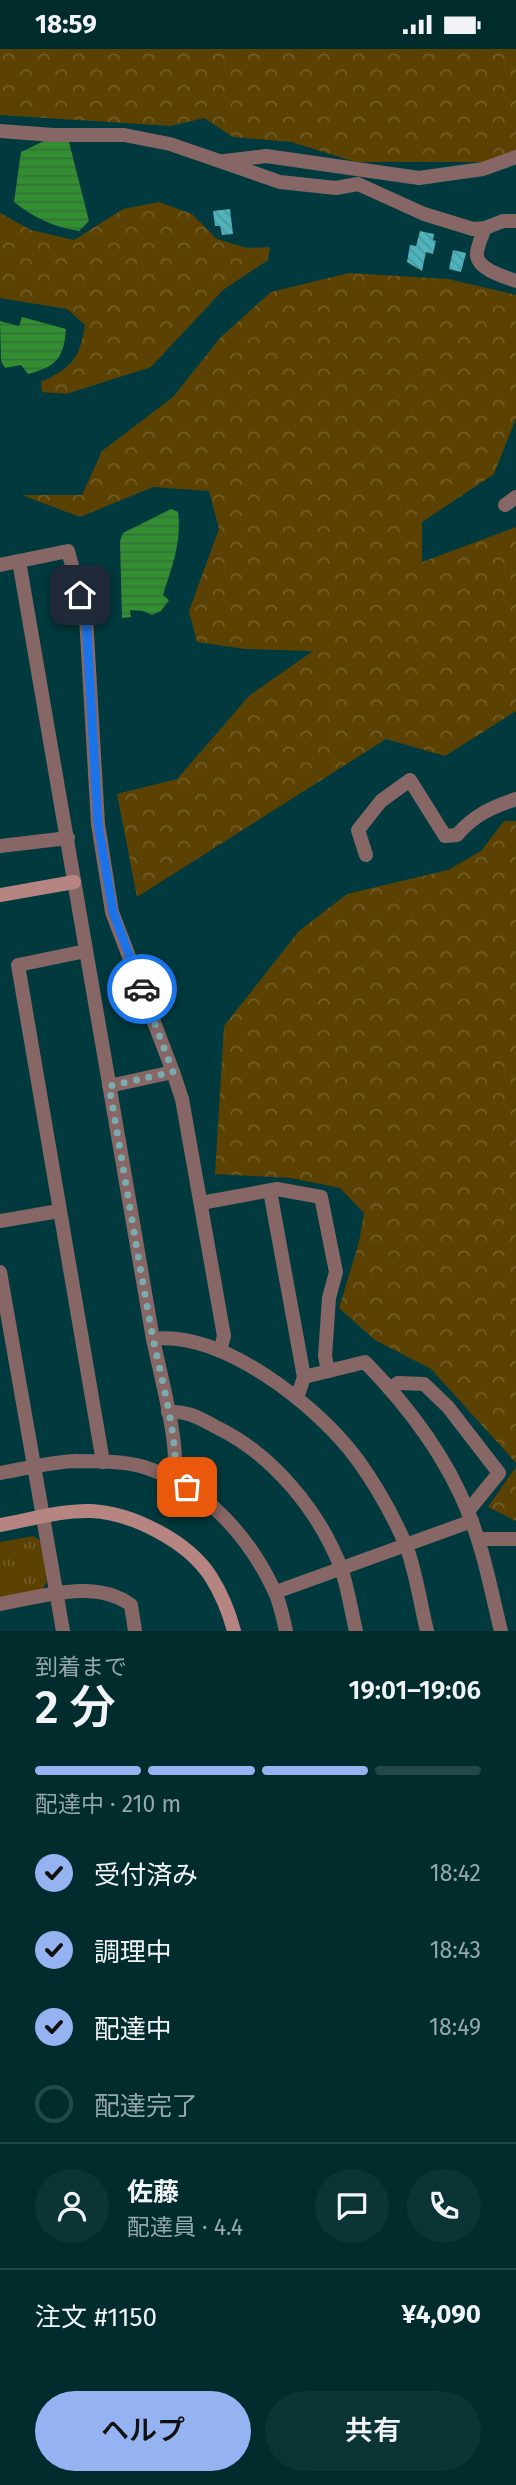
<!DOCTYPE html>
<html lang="ja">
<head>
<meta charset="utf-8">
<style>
  :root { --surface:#002c2e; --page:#0a3436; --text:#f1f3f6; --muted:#95a7aa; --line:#22484a; --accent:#95b2f1 }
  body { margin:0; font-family:"Fira Sans","Noto Sans JP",sans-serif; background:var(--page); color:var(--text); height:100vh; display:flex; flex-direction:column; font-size:26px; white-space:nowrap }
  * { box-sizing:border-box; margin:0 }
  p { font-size:23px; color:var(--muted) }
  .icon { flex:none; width:38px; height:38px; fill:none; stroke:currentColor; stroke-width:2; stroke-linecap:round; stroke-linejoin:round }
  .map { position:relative; height:1582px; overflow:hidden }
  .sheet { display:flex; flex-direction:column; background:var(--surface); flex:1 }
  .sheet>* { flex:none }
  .pin { position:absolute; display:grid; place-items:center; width:60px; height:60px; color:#fff; margin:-30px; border-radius:14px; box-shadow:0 4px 10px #0006 }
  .courier { position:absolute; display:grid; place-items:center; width:70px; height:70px; margin:-35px; border:5px solid #1a73e8; border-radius:50%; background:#fff; color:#222; box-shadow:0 2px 9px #0007 }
  .overview em { font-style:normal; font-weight:600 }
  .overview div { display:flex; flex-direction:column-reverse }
  .overview { display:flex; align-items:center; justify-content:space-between; height:119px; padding:0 35px }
  h1 { font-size:46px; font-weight:600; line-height:52px }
  .bar { display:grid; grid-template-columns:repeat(4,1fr); gap:10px 7px; align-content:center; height:84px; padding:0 35px }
  .bar i { height:9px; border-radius:5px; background:var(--line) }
  .bar .current { background:var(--accent) }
  .bar p { grid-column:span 4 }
  .line { display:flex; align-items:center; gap:18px; padding:0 35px; border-top:2px solid var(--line) }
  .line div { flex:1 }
  .round { display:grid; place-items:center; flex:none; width:74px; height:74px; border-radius:37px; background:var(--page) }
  ol { padding:0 35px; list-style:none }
  li { display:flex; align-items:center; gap:21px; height:77px }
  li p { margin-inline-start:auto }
  li .icon { padding:7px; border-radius:50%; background:var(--accent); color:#111; stroke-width:4 }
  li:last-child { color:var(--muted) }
  li i { width:38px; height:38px; border:4px solid var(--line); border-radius:50% }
  .cta { display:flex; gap:14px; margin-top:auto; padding:14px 35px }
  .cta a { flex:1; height:80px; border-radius:42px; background:var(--accent); color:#111; font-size:28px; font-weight:600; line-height:80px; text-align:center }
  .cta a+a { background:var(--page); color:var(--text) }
  .status { display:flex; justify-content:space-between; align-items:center; height:49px; padding:0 35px; background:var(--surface); direction:ltr }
  .status svg { height:19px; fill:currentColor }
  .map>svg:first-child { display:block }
</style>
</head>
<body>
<div class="status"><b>18:59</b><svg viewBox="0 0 49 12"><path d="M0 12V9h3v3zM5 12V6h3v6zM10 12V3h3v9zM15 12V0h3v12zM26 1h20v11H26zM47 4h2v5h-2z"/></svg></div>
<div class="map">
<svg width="516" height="1582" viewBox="0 0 516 1582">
  <defs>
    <pattern id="forest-crowns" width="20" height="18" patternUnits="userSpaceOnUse" patternTransform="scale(1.75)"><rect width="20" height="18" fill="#5c4202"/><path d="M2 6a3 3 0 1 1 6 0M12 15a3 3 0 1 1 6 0" fill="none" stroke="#715d27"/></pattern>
    <pattern id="park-tufts" width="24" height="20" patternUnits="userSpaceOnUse" patternTransform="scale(1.75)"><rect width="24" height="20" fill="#5c4202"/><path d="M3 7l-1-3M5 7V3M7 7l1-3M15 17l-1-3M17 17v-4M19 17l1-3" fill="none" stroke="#715d27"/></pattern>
    <pattern id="water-rules" width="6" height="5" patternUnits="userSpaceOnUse" patternTransform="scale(1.75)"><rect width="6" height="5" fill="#338d31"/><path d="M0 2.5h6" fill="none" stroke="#35713a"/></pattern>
    <pattern id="building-back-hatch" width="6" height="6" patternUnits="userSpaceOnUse" patternTransform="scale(1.75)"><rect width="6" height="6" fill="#50b3bc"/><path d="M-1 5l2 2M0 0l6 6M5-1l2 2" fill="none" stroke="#4a989f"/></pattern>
  </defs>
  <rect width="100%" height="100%" fill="#003a3e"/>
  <!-- forest -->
  <g fill="url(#forest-crowns)">
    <polygon points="0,0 516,0 516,113 356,113 291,93 233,88 204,69 171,77 0,66"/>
    <path d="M159,153L192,165L217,190L247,199L270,198L268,211L223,241L151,318L66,345L42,343L41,333C71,319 80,310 85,276L67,260L0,249V164L31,181L74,191L123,160Z"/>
    <polygon points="349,224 448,230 516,246 516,369 494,425 422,473 422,513 516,478 516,662 445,707 386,690 137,848 117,745 177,730 250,646 313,602 245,600 197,593 189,562 219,480 209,442 153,438 80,468 22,446 82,446 102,402 173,348 221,288 271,243"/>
    <polygon points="504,772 516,772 516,1414 431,1320 375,1291 339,1259 359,1193 364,1164 340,1139 291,1129 215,1125 224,977 299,882 347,845 448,821 481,802"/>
    <polygon points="516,1418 516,1472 488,1458"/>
  </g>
  <!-- park -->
  <polygon fill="url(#park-tufts)" points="33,1487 41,1492 47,1533 41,1542 0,1548 0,1493"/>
  <!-- water -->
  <g fill="url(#water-rules)">
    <path d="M44,92L69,93L89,172L79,182C53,178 35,169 14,153L21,103Z"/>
    <path d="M22,268L66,280C64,310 55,318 28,325L21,316L5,319L1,312L0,272L19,277Z"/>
    <path d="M171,460L178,463C182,492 172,518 163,546L169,551L161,562L152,566L143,562L130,561L131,568L122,569L120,492L123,484Z"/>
  </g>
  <!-- building -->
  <g fill="url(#building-back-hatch)">
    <polygon points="230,160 233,185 222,186 220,177 215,177 213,162"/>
    <polygon points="420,182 434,185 433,191 436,192 433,205 426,203 422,222 407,213 410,196 416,197"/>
    <polygon points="453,201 466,204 461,223 449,220"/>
  </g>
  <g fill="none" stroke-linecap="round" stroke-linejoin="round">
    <!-- street -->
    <g stroke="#876765" stroke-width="14">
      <polyline points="0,82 53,86 124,86 170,95 280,133 336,139 358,135 424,165 473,180 485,179 503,172 516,172"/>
      <polyline points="224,112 266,107 419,129 483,120 516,108"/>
      <path d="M485,179C482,187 476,199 477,207C479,221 505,228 516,232"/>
      <polyline points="505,456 516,448"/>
      <path d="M19,512L153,1290C159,1321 182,1403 173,1430"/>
      <polyline points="0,516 68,502 86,568 98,775 112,863 173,1023"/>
      <polyline points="0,797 68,789"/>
      <path d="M366,806L358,781L381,752L410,731L445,787L457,786C474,766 492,758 516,750"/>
      <polyline points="86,902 18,916 103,1413"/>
      <polyline points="109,1037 173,1023 182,1050 224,1287 220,1302"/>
      <polyline points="270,1142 304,1328 297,1349"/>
      <polyline points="201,1154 277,1140 321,1148 336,1223 329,1249 325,1307 328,1322"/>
      <polyline points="0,1172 59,1162"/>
      <polyline points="0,1223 63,1582"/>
      <path d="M153,1290C222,1281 318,1357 357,1410C376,1436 392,1465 405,1494C416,1521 420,1554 427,1582"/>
      <path d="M304,1328L365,1313C408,1357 445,1405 468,1463C484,1501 491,1542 501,1582"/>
      <polyline points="391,1339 398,1334 424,1335 448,1358 499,1424 468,1462"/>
      <path d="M168,1363C187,1361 201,1370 218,1379C273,1406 319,1462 341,1519C348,1539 351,1561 356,1582"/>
      <path d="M0,1424C24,1420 50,1413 75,1412C97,1412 123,1412 144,1418C204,1437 248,1486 274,1541C280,1553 283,1569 286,1582"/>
      <polyline points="478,1490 516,1490"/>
      <polyline points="276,1543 472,1472"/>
      <path d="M0,1555C42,1548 95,1529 131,1556L135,1582"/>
    </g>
    <!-- secondary -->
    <g stroke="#b68481" stroke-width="14">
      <polyline points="0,846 74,833"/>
      <path d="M0,1476C29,1471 61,1461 91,1462C132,1464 188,1492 211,1528C221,1544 229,1563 234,1582"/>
    </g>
  </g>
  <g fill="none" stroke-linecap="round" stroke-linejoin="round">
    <!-- done -->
    <path stroke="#7aabaf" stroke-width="7" stroke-dasharray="0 12.6" d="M142,940L173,1023L109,1037C124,1121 137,1205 153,1289C159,1321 182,1402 173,1430L187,1438"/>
    <!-- route -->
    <polyline stroke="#1a73e8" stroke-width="9" points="80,546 86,568 98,775 113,863 142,940"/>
  </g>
</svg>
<div class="pin" style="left:187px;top:1438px;background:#ea580c"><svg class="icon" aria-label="bag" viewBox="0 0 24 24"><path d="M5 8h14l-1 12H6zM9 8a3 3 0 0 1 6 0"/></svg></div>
<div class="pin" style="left:80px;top:546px;background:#1f2937"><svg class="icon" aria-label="home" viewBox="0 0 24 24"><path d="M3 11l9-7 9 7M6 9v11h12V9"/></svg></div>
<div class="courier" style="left:142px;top:940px"><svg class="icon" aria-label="car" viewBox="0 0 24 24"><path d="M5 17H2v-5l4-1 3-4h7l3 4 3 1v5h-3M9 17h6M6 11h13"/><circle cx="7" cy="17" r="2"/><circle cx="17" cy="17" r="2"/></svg></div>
</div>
<section class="sheet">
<div class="overview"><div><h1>2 分</h1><p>到着まで</p></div><em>19:01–19:06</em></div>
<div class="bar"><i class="current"></i><i class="current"></i><i class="current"></i><i></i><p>配達中 · 210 m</p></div>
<ol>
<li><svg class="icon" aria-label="check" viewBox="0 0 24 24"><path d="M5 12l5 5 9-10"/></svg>受付済み<p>18:42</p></li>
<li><svg class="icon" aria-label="check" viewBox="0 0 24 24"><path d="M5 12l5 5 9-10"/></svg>調理中<p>18:43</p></li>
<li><svg class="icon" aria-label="check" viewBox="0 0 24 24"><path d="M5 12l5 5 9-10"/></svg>配達中<p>18:49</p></li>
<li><i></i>配達完了</li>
</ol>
<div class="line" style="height:126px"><a class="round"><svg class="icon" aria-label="person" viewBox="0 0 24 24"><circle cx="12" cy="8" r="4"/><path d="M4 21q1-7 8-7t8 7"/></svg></a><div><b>佐藤</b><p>配達員 · 4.4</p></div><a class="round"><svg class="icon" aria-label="chat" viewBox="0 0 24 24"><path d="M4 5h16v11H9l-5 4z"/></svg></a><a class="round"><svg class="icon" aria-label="phone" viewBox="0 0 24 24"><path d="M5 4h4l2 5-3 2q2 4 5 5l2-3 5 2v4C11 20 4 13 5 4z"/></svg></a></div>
<div class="line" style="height:91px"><div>注文 #1150</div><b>¥4,090</b></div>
<div class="cta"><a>ヘルプ</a><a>共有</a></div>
</section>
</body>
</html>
